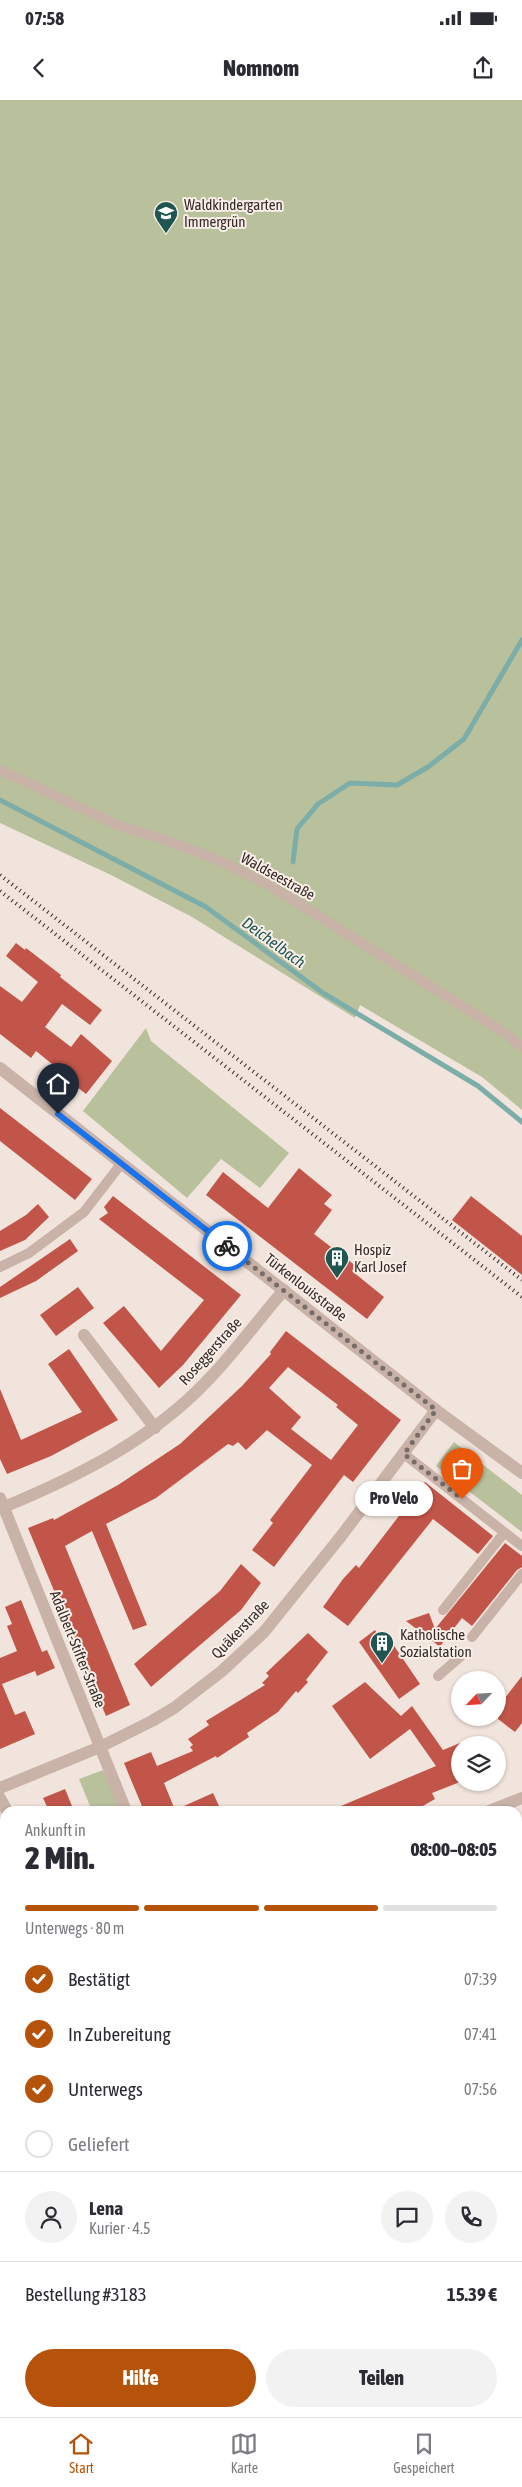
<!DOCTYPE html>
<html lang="de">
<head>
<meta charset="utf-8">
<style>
  :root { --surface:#fff; --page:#f2f2f3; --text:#2b2b33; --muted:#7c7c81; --line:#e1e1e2; --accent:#b45309 }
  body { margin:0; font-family:"Asap Condensed",sans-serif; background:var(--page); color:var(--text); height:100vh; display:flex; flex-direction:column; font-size:19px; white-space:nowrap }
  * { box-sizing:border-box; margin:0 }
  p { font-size:16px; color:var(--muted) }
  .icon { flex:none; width:28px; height:28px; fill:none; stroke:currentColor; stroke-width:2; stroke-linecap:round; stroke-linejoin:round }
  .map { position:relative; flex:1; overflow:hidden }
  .sheet { position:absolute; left:0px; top:1706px; width:522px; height:611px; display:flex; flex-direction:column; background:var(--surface); border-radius:15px 15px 0 0; box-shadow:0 1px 4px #0004 }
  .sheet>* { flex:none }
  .needle { width:32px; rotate:245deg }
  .fabs { position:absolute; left:451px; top:1571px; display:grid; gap:10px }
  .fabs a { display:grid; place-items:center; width:55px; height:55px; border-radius:50%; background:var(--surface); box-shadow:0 1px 4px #0004; font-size:25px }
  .pin { position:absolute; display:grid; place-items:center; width:42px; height:42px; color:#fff; margin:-51px -21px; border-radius:50% 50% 50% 0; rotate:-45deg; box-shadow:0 0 5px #0007 }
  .pin .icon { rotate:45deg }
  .courier { position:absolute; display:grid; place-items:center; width:50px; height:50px; margin:-25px; border:4px solid #1a73e8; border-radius:50%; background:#fff; color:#222; box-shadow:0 1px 6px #0007 }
  .bubble { position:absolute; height:35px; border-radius:18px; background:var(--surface); box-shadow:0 1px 4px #0004; font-size:16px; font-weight:800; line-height:35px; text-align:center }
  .summary em { font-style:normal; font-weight:800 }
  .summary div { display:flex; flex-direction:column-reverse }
  .summary { display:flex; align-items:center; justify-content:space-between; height:85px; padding:0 25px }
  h1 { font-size:32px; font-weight:800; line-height:38px }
  .bar { display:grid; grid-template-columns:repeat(4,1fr); gap:8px 5px; align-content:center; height:60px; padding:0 25px }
  .bar i { height:6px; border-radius:4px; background:var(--line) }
  .bar .selected { background:var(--accent) }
  .bar p { grid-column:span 4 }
  .line { display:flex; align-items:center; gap:12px; padding:0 25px; border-top:1px solid var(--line) }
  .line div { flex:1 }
  .round { display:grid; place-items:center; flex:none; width:52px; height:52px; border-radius:26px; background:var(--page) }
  ol { padding:0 25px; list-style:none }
  li { display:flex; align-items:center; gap:15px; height:55px }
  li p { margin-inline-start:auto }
  li .icon { padding:5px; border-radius:50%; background:var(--accent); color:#fff; stroke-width:4 }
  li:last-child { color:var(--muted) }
  li i { width:28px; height:28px; border:2px solid var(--line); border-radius:50% }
  .primary-button { display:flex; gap:10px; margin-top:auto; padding:10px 25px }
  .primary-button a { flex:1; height:58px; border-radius:30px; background:var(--accent); color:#fff; font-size:20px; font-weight:800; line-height:58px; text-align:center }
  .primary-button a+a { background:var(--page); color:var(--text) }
  .status { display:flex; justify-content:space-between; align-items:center; height:35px; padding:0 25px; background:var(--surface); direction:ltr }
  .status svg { height:14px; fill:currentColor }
  header { display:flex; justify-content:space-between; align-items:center; height:65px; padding:0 25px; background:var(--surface); font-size:22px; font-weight:800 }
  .menu { display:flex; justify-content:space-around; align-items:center; height:70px; border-top:1px solid var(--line); background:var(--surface); font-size:14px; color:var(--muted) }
  .menu a { display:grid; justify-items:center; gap:2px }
  .menu .selected { color:var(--accent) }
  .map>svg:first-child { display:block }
</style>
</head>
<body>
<div class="status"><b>07:58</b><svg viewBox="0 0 49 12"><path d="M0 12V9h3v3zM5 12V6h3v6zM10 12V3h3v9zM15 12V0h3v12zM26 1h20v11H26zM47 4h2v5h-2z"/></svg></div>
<header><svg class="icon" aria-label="back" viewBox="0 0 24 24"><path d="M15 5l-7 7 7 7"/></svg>Nomnom<svg class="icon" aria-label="share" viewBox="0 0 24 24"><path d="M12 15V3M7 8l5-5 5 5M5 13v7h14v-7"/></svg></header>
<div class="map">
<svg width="522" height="2317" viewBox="0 0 522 2317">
  <rect width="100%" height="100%" fill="#f1e4dc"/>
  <!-- green -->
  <g fill="#b9c09c">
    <polygon points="0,0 522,0 522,1010 482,977 360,905 355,918 192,817 111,775 0,723"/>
    <polygon points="146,928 151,941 289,1053 260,1088 221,1059 187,1098 83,1011"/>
    <polygon points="454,1342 522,1395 522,1432 436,1366"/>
    <polygon points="103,1670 121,1711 92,1711 79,1679"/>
    <polygon points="244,2313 287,2313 290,2317 247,2317"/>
    <polygon points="314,2313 369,2313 376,2317 317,2317"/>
  </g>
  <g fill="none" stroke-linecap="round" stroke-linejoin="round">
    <!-- stream -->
    <g stroke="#7cada8" stroke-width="5">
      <polyline points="0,700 206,807 323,893 478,986 522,1022"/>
      <polyline points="293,762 297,729 318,704 350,683 397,685 428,667 464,639 522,540"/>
    </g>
  </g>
  <!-- building -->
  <g fill="#c25549" fill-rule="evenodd">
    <polygon points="16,843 25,850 26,848 61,875 60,877 102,910 90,925 62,904 45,927 71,947 81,934 112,961 86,994 55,970 57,968 36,951 31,958 0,934 0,886 22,902 38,882 6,856"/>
    <polygon points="0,1008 92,1079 75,1100 0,1041"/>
    <polygon points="299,1068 332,1095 324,1104 332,1110 314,1134 356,1166 352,1171 384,1197 367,1219 206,1095 223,1072 268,1108"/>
    <polygon points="113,1096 241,1195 183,1265 159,1288 103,1223 124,1206 161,1251 204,1200 99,1119 108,1113 104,1107"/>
    <polygon points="471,1096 522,1136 522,1175 452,1120"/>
    <polygon points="38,1104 49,1117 25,1140 0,1151 0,1131 26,1115"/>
    <polygon points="70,1139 78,1151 36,1181 0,1198 0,1187"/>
    <polygon points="78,1187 94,1208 56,1236 40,1215"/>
    <path d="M286,1231L401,1320L353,1382L344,1375L274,1467L252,1450L273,1423L270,1420L312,1365L267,1330L246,1350L238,1342L233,1346L228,1344L156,1398L106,1424L147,1525L133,1530L92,1431L65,1446L130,1605L106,1616L28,1428L53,1418L54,1420L118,1385L180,1344L242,1286L271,1254L270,1252ZM288,1267L338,1305L336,1307L358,1325L331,1360L291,1329L301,1317L269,1288Z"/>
    <polygon points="69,1249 118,1320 51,1356 7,1374 0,1359 0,1289 21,1340 82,1312 48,1264"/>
    <polygon points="425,1382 493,1436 478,1454 433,1419 348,1526 323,1507 343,1479 356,1465 359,1468"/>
    <polygon points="505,1443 522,1456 522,1467 517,1470 472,1526 462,1518 441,1545 443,1549 406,1521 429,1513 435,1529"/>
    <polygon points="241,1464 261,1483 241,1510 151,1587 134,1564 220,1491"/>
    <polygon points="21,1500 42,1552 47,1550 55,1568 37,1576 35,1571 2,1584 15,1615 25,1611 35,1634 0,1649 0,1558 17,1551 7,1526 12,1524 5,1507"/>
    <polygon points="375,1530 380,1538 386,1534 420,1584 399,1599 359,1542"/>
    <polygon points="308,1533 328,1552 306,1580 308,1582 298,1593 296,1591 278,1612 247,1633 249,1637 217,1658 216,1656 164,1683 175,1710 213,1693 219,1706 208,1711 144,1711 124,1663 151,1652 157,1666 193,1651 190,1647 193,1645 188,1639 209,1625 206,1621 265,1585 262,1583 269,1576 266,1573"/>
    <polygon points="522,1576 522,1623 515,1632 498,1619 498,1607"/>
    <polygon points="365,1582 401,1616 412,1606 443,1650 460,1643 460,1682 432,1693 435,1699 414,1711 329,1711 436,1666 410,1629 370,1659 332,1606"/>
    <polygon points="65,1689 74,1711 49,1711 43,1698"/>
  </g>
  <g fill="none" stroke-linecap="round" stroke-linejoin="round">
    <!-- service -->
    <g stroke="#c9b2a8" stroke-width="10">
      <polyline points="0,670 122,727 157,737 218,760 269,785 505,933 522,947"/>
      <polyline points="0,1167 29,1153 84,1112 121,1064"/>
      <polyline points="404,1354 522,1446"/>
      <polyline points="443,1510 504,1433"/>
      <polyline points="472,1537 522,1474"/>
      <polyline points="438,1576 460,1557"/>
    </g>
    <!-- minor -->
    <g stroke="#c9b2a8" stroke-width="12">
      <polyline points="0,968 436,1310 522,1373"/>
      <polyline points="84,1235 155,1328"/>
      <polyline points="0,1398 126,1711"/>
      <path d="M4,1407C79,1376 151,1340 208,1280C235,1252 258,1220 284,1190"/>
      <polyline points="0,1688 100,1647 152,1621 174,1608 222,1571 264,1532 342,1435 436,1310"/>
      <polyline points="0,1698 7,1711"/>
      <polyline points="489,1711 522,1698"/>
      <polyline points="0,1887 5,1885"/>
      <polyline points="518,1931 522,1930"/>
      <polyline points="0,2093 5,2091"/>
      <polyline points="518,2214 522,2213"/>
      <polyline points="236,2312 240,2317"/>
      <polyline points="299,2312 302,2317"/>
      <polyline points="401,2317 403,2312"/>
    </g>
    <!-- rail -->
    <g stroke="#362b28" stroke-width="4" stroke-dasharray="1 4" stroke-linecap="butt">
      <polyline points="0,775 522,1180"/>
      <polyline points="0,791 522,1197"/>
    </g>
  </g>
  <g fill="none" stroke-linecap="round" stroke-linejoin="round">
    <!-- done -->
    <polyline stroke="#776c67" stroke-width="5" stroke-dasharray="0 9" points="227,1146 436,1310 404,1354 462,1399"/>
    <!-- route -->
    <polyline stroke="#1a73e8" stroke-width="6" points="58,1014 227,1146"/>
  </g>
  <!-- icons -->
  <defs>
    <g id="school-pin" transform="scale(1.25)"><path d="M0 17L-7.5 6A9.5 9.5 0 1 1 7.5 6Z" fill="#1f5652" stroke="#f9efe8"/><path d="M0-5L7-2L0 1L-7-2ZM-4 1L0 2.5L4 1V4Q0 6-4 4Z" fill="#fff"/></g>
    <g id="building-pin" transform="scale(1.25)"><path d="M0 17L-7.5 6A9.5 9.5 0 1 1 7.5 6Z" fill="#1f5652" stroke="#f9efe8"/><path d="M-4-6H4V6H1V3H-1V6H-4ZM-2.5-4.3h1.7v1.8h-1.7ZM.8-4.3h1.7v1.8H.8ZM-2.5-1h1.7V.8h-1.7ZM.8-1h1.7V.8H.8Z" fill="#fff"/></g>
  </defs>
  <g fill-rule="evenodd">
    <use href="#school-pin" x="166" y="113"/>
    <use href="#building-pin" x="337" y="1158"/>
    <use href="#building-pin" x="382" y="1543"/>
  </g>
  <g text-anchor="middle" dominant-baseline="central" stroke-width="4" stroke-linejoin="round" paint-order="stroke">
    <!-- poi labels -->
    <g font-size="15" fill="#362b28" stroke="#f9efe8" text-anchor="start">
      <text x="184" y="104">Waldkindergarten<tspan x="184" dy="17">Immergrün</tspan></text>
      <text x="354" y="1149">Hospiz<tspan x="354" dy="17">Karl Josef</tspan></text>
      <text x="400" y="1534">Katholische<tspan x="400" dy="17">Sozialstation</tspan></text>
    </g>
    <!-- street labels -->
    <g font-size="15" fill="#362b28" stroke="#f9efe8">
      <text transform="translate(278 776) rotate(29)">Waldseestraße</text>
      <text transform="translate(306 1187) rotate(38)">Türkenlouisstraße</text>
      <text transform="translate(210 1251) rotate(-48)">Roseggerstraße</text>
      <text transform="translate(240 1529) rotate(-46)">Quäkerstraße</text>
      <text transform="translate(78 1549) rotate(68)">Adalbert-Stifter-Straße</text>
    </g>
    <!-- water labels -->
    <g font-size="16" font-style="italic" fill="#1f5652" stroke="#f9efe8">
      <text transform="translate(274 842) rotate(36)">Deichelbach</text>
    </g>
  </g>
</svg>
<div class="fabs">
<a><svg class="needle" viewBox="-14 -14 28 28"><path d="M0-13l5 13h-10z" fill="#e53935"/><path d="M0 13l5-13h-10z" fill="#7c7c81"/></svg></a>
<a><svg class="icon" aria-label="layers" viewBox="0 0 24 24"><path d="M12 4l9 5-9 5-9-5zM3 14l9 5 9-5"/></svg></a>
</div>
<div class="pin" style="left:462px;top:1399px;background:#ea580c"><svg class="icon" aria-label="bag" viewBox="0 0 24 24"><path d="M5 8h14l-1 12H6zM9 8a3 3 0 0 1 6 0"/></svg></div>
<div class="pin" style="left:58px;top:1014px;background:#1f2937"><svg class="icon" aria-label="home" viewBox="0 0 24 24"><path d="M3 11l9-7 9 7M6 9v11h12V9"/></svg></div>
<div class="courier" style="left:227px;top:1146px"><svg class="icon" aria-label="bike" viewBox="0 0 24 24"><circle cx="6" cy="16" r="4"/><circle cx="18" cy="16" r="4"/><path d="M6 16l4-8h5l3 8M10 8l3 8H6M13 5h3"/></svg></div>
<div class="bubble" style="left:355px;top:1381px;width:78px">Pro Velo</div>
<section class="sheet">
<div class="summary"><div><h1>2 Min.</h1><p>Ankunft in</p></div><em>08:00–08:05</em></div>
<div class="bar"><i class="selected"></i><i class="selected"></i><i class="selected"></i><i></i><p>Unterwegs · 80 m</p></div>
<ol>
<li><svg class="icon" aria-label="check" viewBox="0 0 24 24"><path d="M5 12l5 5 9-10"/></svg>Bestätigt<p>07:39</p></li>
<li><svg class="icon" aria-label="check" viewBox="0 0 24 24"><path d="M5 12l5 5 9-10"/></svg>In Zubereitung<p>07:41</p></li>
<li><svg class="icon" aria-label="check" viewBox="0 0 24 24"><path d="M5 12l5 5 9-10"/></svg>Unterwegs<p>07:56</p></li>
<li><i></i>Geliefert</li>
</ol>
<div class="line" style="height:90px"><a class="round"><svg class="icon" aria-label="person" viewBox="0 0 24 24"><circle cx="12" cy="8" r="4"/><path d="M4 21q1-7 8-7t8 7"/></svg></a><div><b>Lena</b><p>Kurier · 4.5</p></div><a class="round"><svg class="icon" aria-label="chat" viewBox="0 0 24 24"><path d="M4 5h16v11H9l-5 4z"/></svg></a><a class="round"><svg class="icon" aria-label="phone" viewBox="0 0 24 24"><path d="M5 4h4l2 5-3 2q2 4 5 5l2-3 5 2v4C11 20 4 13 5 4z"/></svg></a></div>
<div class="line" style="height:65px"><div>Bestellung #3183</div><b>15.39 €</b></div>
<div class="primary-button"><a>Hilfe</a><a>Teilen</a></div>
</section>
</div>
<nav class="menu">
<a class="selected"><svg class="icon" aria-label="home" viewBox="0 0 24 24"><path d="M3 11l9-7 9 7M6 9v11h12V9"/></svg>Start</a>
<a><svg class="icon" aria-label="map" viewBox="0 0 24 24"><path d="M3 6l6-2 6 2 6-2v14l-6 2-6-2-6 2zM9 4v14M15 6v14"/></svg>Karte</a>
<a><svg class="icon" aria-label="saved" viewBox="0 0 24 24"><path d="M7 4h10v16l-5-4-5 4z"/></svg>Gespeichert</a>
</nav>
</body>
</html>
